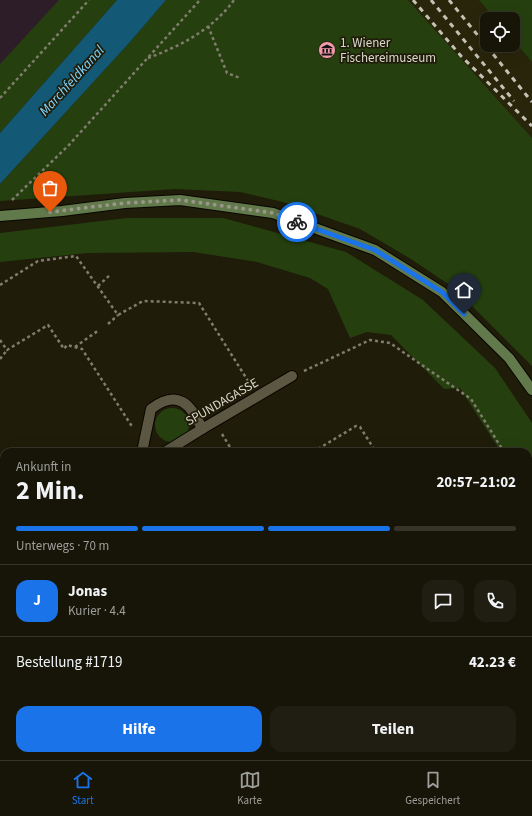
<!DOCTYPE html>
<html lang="de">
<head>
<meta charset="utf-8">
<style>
  :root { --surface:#171508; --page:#201e12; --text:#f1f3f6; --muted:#9e9f9c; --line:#363429; --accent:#1a73e8 }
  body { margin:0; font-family:"Source Sans 3",sans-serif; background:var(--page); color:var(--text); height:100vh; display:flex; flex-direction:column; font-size:15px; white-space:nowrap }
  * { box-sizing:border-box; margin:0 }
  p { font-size:13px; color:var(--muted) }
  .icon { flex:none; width:22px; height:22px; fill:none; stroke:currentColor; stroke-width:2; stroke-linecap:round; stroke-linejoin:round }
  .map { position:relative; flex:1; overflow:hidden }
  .details { position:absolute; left:0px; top:448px; width:532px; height:312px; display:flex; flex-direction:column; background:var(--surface); border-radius:12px 12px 0 0; box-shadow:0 4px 16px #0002,0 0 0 1px var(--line) }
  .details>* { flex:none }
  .buttons { position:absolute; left:480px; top:12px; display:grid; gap:8px }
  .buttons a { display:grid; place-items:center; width:40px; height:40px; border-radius:8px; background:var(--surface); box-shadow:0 4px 16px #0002,0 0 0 1px var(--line); font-size:20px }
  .pin { position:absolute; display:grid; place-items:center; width:34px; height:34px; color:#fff; margin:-41px -17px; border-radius:50% 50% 50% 0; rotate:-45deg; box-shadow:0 0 4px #0007 }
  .pin .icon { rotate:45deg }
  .courier { position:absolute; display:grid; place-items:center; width:40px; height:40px; margin:-20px; border:3px solid #1a73e8; border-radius:50%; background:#fff; color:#222; box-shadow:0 1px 5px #0007 }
  .overview em { font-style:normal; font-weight:700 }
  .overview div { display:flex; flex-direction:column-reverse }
  .overview { display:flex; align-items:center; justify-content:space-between; height:68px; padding:0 16px }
  h1 { font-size:26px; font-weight:700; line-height:30px }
  .bar { display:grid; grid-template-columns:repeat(4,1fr); gap:6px 4px; align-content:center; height:48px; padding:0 16px }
  .bar i { height:5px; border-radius:3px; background:var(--line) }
  .bar .selected { background:var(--accent) }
  .bar p { grid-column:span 4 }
  .line { display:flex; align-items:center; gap:10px; padding:0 16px; border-top:1px solid var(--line) }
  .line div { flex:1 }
  .round { display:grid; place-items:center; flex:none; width:42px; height:42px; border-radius:12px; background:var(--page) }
  .action { display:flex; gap:8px; margin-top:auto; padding:8px 16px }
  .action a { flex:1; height:46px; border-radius:12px; background:var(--accent); color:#fff; font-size:16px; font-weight:700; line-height:46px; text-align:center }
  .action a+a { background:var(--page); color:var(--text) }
  .tab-bar { display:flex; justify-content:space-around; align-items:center; height:56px; border-top:1px solid var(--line); background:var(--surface); font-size:11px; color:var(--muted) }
  .tab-bar a { display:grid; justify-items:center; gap:2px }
  .tab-bar .selected { color:var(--accent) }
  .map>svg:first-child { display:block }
</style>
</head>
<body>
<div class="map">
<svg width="532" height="760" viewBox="0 0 532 760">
  <rect width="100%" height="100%" fill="#1f1c0a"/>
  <!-- industrial -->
  <polygon fill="#2d1d28" points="0,0 70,0 0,82"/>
  <!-- built -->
  <polygon fill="#29250b" points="408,0 479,0 495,19 487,19 487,45 513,45 513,40 532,62 532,138"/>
  <!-- green -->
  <g fill="#25400e">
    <polygon points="59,0 117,0 0,133 0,64"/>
    <polygon points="166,0 408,0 532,138 532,366 454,288 411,259 360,229 283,202 240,192 175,189 0,201 0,184 130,42"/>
    <polygon points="479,0 532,0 532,62 513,40 513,19 495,19"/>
    <polygon points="127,218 223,218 346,252 423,300 495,368 532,423 532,500 528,494 528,452 501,452 460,388 444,389 391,335 367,332 350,338 328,289 310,278 257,262 193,252 87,253 0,262 0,233"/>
    <circle cx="172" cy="425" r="17"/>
  </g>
  <!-- water -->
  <polygon fill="#135874" points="117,0 166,0 130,42 0,184 0,133"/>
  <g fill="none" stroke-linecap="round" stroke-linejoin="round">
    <!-- minor casing -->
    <g stroke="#090600" stroke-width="12">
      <g id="minor">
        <path d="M142,452L151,409C177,389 191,403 202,429"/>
        <polyline points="165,452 202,429 292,376"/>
        <polyline points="0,570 4,566"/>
        <polyline points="528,577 532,574"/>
        <polyline points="0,662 4,672"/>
        <polyline points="35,756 36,760"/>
        <polyline points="226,760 231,756"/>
      </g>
    </g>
    <!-- secondary casing -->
    <g stroke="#090600" stroke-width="12">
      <polyline id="secondary" points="0,216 62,211 125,203 180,200 273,213 375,250 442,292 509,358 532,390"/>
    </g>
    <!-- path -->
    <g stroke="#807d6e" stroke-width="2.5" stroke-dasharray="3 3" stroke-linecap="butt">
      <polyline points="208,26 227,73 240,78"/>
      <path d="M148,58C181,46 213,29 234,0"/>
      <polyline points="0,98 89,0"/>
      <polyline points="12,200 68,146 200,0"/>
      <polyline points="0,285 38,261 76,256 118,315 143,301 199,303 250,384"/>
      <polyline points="98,286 111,274"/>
      <polyline points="108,324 118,315"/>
      <polyline points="0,340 7,350 48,325 64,349 67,345 82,349 133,428"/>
      <polyline points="75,347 99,330"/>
      <polyline points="0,359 7,350"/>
      <polyline points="304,371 370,340 390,343 471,399 504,452"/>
      <polyline points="222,434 233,452"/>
      <polyline points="313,452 356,426 360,427 376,452"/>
      <polyline points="528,491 532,498"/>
    </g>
    <!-- minor -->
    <use href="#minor" stroke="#5b5743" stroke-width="10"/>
    <!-- secondary -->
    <use href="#secondary" stroke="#62794b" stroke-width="10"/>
    <!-- rail -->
    <g stroke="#c4c2b5" stroke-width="3" stroke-dasharray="5 5" stroke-linecap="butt">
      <polyline points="413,0 461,56 532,126"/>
      <polyline points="431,0 514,101"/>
      <polyline points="449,0 532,102"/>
    </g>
  </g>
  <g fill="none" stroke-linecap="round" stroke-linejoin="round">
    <!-- done -->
    <polyline stroke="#999789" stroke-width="4" stroke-dasharray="0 7.2" points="50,212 125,203 180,200 273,213 297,222"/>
    <!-- route -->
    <polyline stroke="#1a73e8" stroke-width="5" points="297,222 375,250 442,292 464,314"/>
  </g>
  <!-- icons -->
  <defs>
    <g id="museum-disc" transform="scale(0.9)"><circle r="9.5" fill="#f39aa9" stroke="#1f1c0a"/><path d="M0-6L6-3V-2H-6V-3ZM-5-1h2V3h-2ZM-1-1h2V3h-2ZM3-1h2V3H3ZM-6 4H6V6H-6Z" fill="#111"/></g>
  </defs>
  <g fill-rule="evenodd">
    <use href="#museum-disc" x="327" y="50"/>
  </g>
  <g text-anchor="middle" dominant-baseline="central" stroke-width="3.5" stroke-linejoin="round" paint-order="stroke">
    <!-- poi labels -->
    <g font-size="13" fill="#dbd9cd" stroke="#1f1c0a" text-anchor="start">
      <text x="340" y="43">1. Wiener<tspan x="340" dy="15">Fischereimuseum</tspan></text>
    </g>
    <!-- street labels -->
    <g font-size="13" fill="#dbd9cd" stroke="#1f1c0a">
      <text transform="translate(222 402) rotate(-30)">SPUNDAGASSE</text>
    </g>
    <!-- water labels -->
    <g font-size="14" font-style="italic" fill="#7ed5fe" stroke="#1f1c0a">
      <text transform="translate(72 81) rotate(-48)">Marchfeldkanal</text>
    </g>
  </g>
</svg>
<div class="buttons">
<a><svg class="icon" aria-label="locate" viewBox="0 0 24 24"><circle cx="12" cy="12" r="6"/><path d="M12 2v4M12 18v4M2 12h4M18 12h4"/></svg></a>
</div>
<div class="pin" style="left:50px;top:212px;background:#ea580c"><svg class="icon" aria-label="bag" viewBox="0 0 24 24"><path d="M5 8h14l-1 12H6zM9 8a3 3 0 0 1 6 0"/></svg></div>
<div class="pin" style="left:464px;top:314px;background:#1f2937"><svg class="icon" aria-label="home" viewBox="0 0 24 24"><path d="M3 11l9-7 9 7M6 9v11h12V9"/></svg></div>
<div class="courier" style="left:297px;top:222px"><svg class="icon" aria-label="bike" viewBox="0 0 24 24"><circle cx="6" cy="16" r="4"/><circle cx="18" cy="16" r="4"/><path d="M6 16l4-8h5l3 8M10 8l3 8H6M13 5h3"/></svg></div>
<section class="details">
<div class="overview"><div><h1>2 Min.</h1><p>Ankunft in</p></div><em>20:57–21:02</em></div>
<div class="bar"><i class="selected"></i><i class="selected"></i><i class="selected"></i><i></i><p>Unterwegs · 70 m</p></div>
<div class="line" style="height:72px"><b class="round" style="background:var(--accent);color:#fff">J</b><div><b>Jonas</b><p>Kurier · 4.4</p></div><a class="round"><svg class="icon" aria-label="chat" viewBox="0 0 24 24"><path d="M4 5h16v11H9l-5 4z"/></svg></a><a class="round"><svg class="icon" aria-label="phone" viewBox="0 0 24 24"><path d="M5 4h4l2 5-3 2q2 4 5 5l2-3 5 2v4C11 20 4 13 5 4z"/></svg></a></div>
<div class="line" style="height:52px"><div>Bestellung #1719</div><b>42.23 €</b></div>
<div class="action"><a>Hilfe</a><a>Teilen</a></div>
</section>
</div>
<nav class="tab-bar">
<a class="selected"><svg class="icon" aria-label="home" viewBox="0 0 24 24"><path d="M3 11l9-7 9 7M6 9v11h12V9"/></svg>Start</a>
<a><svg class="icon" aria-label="map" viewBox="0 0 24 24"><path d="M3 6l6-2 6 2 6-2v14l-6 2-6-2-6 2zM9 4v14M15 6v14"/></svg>Karte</a>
<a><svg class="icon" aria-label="saved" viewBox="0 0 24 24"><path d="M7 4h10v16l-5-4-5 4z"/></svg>Gespeichert</a>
</nav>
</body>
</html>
